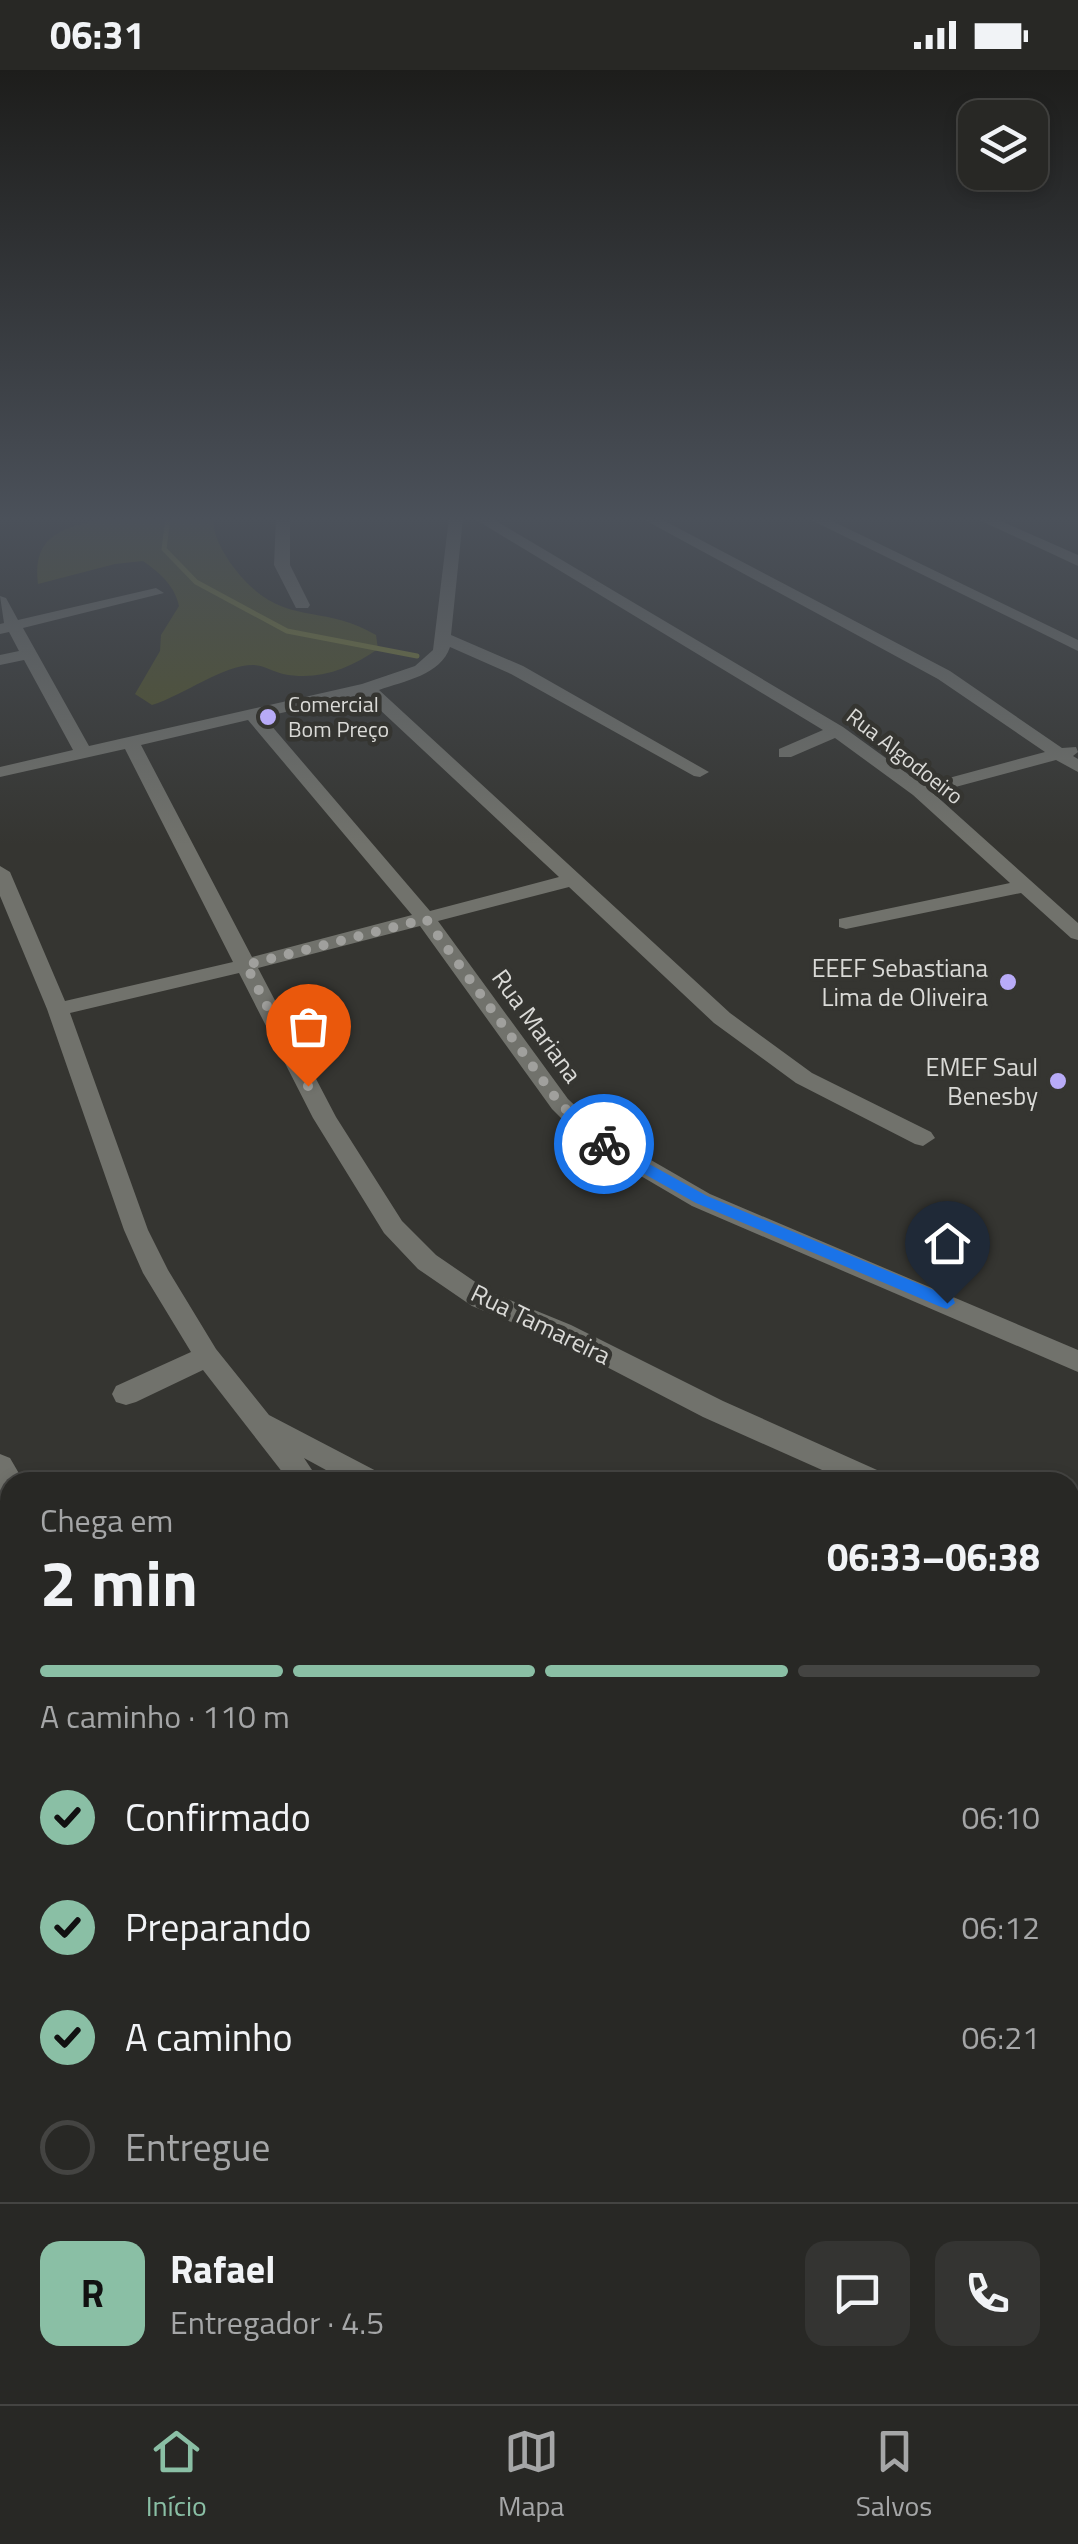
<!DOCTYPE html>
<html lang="pt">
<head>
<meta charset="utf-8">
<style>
  :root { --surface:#282825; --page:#343432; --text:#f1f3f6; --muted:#a5a6a7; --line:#444442; --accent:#8abfa5 }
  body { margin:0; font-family:"Titillium Web",sans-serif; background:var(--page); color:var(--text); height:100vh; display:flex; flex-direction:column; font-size:38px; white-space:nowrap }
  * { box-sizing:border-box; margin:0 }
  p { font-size:32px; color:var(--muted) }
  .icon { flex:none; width:55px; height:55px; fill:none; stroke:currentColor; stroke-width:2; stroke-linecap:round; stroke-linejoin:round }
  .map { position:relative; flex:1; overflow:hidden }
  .drawer { position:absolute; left:0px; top:1402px; width:1080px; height:932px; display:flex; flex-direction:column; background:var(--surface); border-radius:30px 30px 0 0; box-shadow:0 5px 15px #0003,0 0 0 2px var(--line) }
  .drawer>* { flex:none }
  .fabs { position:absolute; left:958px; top:30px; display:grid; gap:20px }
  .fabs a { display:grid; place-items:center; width:90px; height:90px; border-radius:20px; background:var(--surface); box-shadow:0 5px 15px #0003,0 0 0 2px var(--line); font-size:50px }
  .pin { position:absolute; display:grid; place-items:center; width:85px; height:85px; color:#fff; margin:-102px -42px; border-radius:50% 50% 50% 0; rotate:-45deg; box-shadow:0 0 10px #0007 }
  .pin .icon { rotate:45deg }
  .courier { position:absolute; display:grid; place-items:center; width:100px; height:100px; margin:-50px; border:8px solid #1a73e8; border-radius:50%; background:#fff; color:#222; box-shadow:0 2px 12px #0007 }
  .overview em { font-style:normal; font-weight:700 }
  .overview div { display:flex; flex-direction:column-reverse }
  .overview { display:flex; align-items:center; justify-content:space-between; height:170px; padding:0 40px }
  h1 { font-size:65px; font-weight:700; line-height:75px }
  .bar { display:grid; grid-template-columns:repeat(4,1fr); gap:15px 10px; align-content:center; height:120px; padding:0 40px }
  .bar i { height:12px; border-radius:8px; background:var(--line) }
  .bar .current { background:var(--accent) }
  .bar p { grid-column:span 4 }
  .line { display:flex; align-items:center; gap:25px; padding:0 40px; border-top:2px solid var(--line) }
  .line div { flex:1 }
  .round { display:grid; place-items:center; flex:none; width:105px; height:105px; border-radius:20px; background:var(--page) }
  ol { padding:0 40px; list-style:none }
  li { display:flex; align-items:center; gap:30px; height:110px }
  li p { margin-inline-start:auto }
  li .icon { padding:10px; border-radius:50%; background:var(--accent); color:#111; stroke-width:4 }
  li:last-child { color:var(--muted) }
  li i { width:55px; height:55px; border:5px solid var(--line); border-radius:50% }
  .status { display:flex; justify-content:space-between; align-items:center; height:70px; padding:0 50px; background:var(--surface); direction:ltr }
  .status svg { height:28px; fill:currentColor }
  .dock { display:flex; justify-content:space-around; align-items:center; height:140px; border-top:2px solid var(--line); background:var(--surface); font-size:28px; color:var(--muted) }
  .dock a { display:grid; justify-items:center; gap:5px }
  .dock .current { color:var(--accent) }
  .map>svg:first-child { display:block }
</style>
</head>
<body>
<div class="status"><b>06:31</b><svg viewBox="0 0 49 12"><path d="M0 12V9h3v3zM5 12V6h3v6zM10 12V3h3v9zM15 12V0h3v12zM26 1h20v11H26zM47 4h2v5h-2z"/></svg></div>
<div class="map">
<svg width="1078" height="2334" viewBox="0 0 1078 2334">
  <rect width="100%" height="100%" fill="#353531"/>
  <!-- green -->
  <path fill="#51532a" d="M110,448H214C212,464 221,478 229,491C279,562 318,530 376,565L378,579C349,599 319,611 283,604C274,602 263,595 253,595C223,595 184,625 152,635L135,624L160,581L161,565L179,536C175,516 160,503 143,491L115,494L38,514C31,462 68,456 110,448Z"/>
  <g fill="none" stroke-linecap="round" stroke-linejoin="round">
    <!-- stream -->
    <polyline stroke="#7b7e3b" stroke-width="5" points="168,448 164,479 196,512 287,561 417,586"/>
    <!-- minor -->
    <g fill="#71726c" fill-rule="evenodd">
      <polygon points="276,448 290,448 290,495 310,535 308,538 296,538 274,495"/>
      <path d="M449,448H463L451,565L523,596L709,702L700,707L694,706L511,604L450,577C441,605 404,611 379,620L730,943L812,1003L931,1062L935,1068L923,1076L915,1074L796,1013L714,953L569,817L438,851L568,1029L604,1063L710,1124L1078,1280V1302L692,1136L588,1075L552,1039L420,856L258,898L336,1047L402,1151L436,1185L490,1222L571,1255L723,1331L886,1404L890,1412H849L703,1347L553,1269L472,1236L418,1199L384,1163L313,1048L239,903L70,943L148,1160L168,1200L216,1279L269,1345L382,1404L386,1412H348L304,1388L320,1412H290L203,1300L136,1332L126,1335L116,1332L112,1324L116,1316L191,1282L143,1203L124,1160L47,939L0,826V796L10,802L65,931L233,892L125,679L0,707V697L73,680L24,590L0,595V585L19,581L9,562L0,564V554L4,553L0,526L6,528L18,550L156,518L164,523L23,558L89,676L362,614L415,596L433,580ZM363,624L559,807L430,841L264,647ZM248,650L412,845L252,887L141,675Z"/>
      <polygon points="473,448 491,448 843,657 923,715 1045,682 938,609 641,448 659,448 950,601 1062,678 1076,677 1078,682 1073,686 1078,689 1078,702 1056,690 933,723 1078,853 1078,870 1071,868 1021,823 846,859 839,857 839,849 1010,813 913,725 835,668 791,687 779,687 779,679 823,660"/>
      <polygon points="807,448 826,448 1078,570 1078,581"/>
      <polygon points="975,448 994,448 1078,485 1078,496"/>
      <polygon points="0,1384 10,1388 24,1412 10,1412 10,1425 0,1421"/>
      <polygon points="1070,1514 1078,1517 1078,1545 1070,1542"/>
      <polygon points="10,1583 10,1611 0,1614 0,1586"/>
      <polygon points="1078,1689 1078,1722 1070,1726 1070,1692"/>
      <polygon points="10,1790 10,1824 0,1827 0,1793"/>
      <polygon points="1070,1855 1078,1859 1078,1899 1070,1895"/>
      <polygon points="10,2043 10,2114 0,2118 0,2045"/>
      <polygon points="122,2325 169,2325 165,2334 118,2334"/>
      <polygon points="520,2325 566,2325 562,2334 516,2334"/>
      <polygon points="566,2325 610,2325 614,2334 570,2334"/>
      <polygon points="995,2325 1040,2325 1044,2334 999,2334"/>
    </g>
  </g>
  <!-- sky -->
  <linearGradient id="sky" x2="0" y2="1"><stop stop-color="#1d1d1b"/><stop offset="0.58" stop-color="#4b515a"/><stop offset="1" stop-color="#4b515a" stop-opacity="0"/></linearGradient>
  <rect width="1078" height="775" fill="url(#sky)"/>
  <!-- route -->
  <polygon fill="#1a73e8" points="604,1069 707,1126 953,1228 955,1233 947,1239 941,1237 696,1133 598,1078 596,1074"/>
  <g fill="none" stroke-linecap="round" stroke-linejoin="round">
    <!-- done -->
    <polyline stroke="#a0a09d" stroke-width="10" stroke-dasharray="0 18" points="308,1016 246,895 426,849 560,1034 604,1074"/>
  </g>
  <!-- markers -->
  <g fill="#b8abf7" stroke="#353531" stroke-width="4">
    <circle cx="268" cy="647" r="10"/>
    <circle cx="1008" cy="912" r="10"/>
    <circle cx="1058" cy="1011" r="10"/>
  </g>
  <g text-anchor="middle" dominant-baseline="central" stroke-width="9" stroke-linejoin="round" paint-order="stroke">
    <!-- far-poi labels -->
    <g font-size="22" fill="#dadad7" stroke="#353531" text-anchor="start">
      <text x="288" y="634">Comercial<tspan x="288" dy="25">Bom Preço</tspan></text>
    </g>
    <!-- far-street labels -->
    <g font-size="22" fill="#dadad7" stroke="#353531">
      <text transform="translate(905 686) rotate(38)">Rua Algodoeiro</text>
    </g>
    <!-- poi labels -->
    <g font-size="25" fill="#dadad7" stroke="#353531" text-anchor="end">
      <text x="988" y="898">EEEF Sebastiana<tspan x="988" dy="29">Lima de Oliveira</tspan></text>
      <text x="1038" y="997">EMEF Saul<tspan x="1038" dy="29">Benesby</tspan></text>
    </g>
    <!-- street labels -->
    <g font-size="25" fill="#dadad7" stroke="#353531">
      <text transform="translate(537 956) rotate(54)">Rua Mariana</text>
      <text transform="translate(541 1254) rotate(26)">Rua Tamareira</text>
    </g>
  </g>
</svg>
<div class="fabs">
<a><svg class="icon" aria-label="layers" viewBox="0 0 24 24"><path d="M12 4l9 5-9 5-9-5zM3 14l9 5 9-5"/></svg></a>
</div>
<div class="pin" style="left:308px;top:1016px;background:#ea580c"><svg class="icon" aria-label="bag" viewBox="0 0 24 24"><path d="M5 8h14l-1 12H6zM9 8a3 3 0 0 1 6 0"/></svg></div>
<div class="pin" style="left:947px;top:1233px;background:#1f2937"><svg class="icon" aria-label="home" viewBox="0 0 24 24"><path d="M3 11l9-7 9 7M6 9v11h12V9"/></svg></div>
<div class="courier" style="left:604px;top:1074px"><svg class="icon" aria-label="bike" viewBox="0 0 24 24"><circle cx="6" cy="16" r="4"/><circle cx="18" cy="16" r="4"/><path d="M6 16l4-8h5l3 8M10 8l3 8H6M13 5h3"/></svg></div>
<section class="drawer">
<div class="overview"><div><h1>2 min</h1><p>Chega em</p></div><em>06:33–06:38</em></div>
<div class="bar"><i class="current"></i><i class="current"></i><i class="current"></i><i></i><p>A caminho · 110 m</p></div>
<ol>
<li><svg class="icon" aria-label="check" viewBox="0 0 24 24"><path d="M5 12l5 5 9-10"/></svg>Confirmado<p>06:10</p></li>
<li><svg class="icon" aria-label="check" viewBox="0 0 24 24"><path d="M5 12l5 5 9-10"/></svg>Preparando<p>06:12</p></li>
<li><svg class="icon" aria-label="check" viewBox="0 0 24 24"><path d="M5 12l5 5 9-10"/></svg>A caminho<p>06:21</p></li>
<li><i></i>Entregue</li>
</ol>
<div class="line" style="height:180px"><b class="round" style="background:var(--accent);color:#111">R</b><div><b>Rafael</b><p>Entregador · 4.5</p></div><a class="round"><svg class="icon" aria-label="chat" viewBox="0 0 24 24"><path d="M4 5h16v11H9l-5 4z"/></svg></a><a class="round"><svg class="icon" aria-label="phone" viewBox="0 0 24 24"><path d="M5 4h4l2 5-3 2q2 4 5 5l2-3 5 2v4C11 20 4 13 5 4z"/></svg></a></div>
</section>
</div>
<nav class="dock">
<a class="current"><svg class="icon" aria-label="home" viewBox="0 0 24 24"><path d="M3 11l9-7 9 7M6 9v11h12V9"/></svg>Início</a>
<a><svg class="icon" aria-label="map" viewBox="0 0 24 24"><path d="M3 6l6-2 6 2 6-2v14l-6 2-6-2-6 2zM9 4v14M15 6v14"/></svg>Mapa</a>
<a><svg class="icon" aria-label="saved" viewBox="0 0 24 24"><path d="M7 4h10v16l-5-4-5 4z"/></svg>Salvos</a>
</nav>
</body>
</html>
